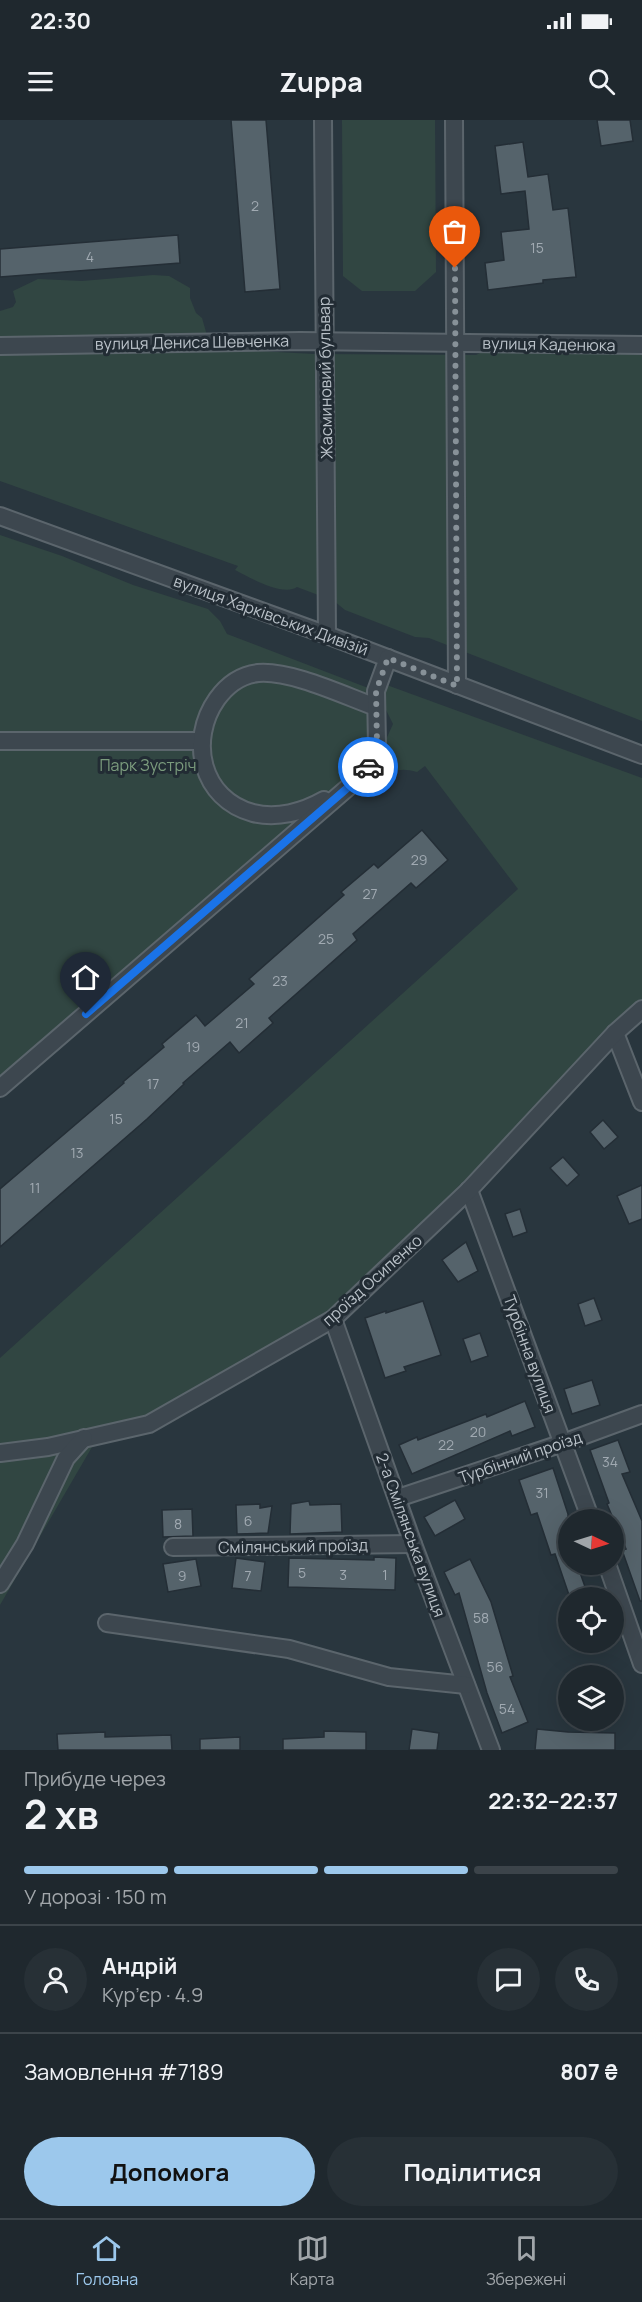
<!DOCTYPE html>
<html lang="uk">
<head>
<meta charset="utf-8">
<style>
  :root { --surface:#1f282e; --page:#273036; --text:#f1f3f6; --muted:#a1a6aa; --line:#3c444a; --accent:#9cc8ec }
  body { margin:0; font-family:Manrope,sans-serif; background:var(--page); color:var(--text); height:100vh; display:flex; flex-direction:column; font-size:22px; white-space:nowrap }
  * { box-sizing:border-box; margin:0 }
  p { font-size:20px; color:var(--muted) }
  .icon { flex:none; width:33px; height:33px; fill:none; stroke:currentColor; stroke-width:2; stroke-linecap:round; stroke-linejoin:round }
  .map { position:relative; height:1630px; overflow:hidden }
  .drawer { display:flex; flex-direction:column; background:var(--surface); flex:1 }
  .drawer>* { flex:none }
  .needle { width:39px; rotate:94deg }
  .controls { position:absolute; left:558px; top:1389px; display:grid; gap:12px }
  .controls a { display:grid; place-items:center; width:66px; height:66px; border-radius:50%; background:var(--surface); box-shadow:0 6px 24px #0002,0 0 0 2px var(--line); font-size:30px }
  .pin { position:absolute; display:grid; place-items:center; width:51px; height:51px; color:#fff; margin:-62px -26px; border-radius:50% 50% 50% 0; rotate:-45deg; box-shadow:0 0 6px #0007 }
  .pin .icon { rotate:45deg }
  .courier { position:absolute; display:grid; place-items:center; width:60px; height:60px; margin:-30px; border:4px solid #1a73e8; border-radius:50%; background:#fff; color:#222; box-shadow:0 2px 8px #0007 }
  .head em { font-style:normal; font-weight:700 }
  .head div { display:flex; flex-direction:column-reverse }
  .head { display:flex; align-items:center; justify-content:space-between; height:102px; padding:0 24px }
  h1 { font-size:39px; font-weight:700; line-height:45px }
  .bar { display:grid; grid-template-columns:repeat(4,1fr); gap:9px 6px; align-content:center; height:72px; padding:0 24px }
  .bar i { height:8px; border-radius:4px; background:var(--line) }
  .bar .active { background:var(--accent) }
  .bar p { grid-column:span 4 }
  .line { display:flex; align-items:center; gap:15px; padding:0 24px; border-top:2px solid var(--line) }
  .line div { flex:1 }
  .round { display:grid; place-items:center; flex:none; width:63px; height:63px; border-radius:32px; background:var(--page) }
  .cta { display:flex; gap:12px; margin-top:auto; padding:12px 24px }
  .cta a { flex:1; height:69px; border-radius:36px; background:var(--accent); color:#111; font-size:24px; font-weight:700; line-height:69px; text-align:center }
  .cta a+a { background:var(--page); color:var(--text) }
  .status { display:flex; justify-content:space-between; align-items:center; height:42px; padding:0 30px; background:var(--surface); direction:ltr }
  .status svg { height:16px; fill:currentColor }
  header { display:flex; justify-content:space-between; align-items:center; height:78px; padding:0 24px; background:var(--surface); font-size:27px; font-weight:700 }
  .tabs { display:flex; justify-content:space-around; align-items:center; height:84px; border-top:2px solid var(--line); background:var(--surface); font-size:16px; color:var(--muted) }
  .tabs a { display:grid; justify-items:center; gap:3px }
  .tabs .active { color:var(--accent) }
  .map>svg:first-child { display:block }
</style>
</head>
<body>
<div class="status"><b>22:30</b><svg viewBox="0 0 49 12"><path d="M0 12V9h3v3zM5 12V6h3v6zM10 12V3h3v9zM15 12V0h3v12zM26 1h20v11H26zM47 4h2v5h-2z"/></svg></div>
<header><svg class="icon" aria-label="menu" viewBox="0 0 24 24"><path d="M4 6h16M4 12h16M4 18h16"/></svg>Zuppa<svg class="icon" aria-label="search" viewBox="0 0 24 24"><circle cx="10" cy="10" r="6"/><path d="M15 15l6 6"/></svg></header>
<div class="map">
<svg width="642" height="1630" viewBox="0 0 642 1630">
  <rect width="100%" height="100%" fill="#29363e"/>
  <!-- green -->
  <g fill="#314642">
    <polygon points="342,0 435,0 436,152 415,171 362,171 343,156"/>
    <path d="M153,155L169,156L190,168V178L196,193L202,198L210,226L222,229L314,234L476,235L482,232L642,234V601L429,518L415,517L345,490L334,481L297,467C283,477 249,457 235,450L238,446L0,361V191L13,187L16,182L13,171L38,159L82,161Z"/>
    <polygon points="0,415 62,436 133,465 208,489 220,501 227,514 376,571 367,651 0,968"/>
    <path d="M384,564L642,658V887L334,1188L147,1298L92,1327L0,1485V1238L518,769L425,646L417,652C402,648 394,649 382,659L377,640L393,604L381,580Z"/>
  </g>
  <!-- building -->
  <g fill="#55636b" stroke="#242e36" stroke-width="1.5">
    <polygon points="231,0 266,0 280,169 245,172"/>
    <polygon points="597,0 630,0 633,21 601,26"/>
    <polygon points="523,22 528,57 548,54 553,90 568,88 576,157 543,160 543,163 488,170 485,143 504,140 501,112 529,109 525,71 501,74 495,26"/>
    <polygon points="178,115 180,143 0,157 0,129"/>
    <polygon points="422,710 448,740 416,768 411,763 353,814 357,820 269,898 273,903 239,933 230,922 183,963 184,964 147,999 0,1127 0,1069 124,963 123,962 164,927 162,924 196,895 205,906 254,864 249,859 344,775 341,772 374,744 378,748"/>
    <polygon points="603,1000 618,1017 604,1029 590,1012"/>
    <polygon points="563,1037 579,1055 567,1066 550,1048"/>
    <polygon points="642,1065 642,1099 629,1104 617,1076"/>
    <polygon points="520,1089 527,1112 513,1117 505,1094"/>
    <polygon points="466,1122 478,1151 458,1162 442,1140"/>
    <polygon points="594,1178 602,1200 585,1206 578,1184"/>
    <polygon points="423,1181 441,1235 404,1247 406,1251 385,1258 365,1198 386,1191 386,1193"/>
    <polygon points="480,1213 488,1236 471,1242 463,1219"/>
    <polygon points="592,1260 600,1285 572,1294 564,1269"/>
    <polygon points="525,1281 535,1307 512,1316 510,1311 412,1354 399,1325 417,1317 418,1320 486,1294 487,1297"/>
    <polygon points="618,1320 630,1352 622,1354 642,1401 642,1481 640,1481 622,1430 626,1429 607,1384 609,1383 590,1330"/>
    <polygon points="553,1348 568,1394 568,1444 577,1444 589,1478 570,1478 555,1434 551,1435 537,1393 531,1395 519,1360"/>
    <polygon points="455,1380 465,1399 435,1416 424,1397"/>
    <polygon points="309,1381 310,1385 341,1384 342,1412 290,1414 291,1384"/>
    <polygon points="260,1384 260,1388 272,1386 268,1413 237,1414 236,1385"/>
    <polygon points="192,1389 193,1416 163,1417 162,1390"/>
    <polygon points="374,1437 396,1438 395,1470 288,1467 289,1438 374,1440"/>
    <polygon points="236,1438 265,1442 261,1471 232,1468"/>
    <polygon points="196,1439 201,1466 168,1472 163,1444"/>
    <polygon points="470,1439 491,1482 513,1556 510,1557 528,1602 502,1613 487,1573 459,1473 455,1475 444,1452"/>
    <polygon points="412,1609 439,1613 437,1630 409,1630"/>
    <polygon points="537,1609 568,1612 615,1613 615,1630 535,1630"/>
    <polygon points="324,1611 366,1612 366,1630 283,1630 283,1619 324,1617"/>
    <polygon points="105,1612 105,1617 171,1615 172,1630 58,1630 57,1614"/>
    <polygon points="240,1617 240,1630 200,1630 200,1619"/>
  </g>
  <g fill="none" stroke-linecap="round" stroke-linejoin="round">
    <!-- minor casing -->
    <g stroke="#5b656c" stroke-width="20">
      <g id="minor">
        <polyline points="323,0 327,515"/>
        <polyline points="454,0 457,565"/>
        <polyline points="0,226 300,221 642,225"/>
        <polyline points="0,396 327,515 642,635"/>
        <polyline points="0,621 202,621"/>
        <path d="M324,680C303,692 277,699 253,693C201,679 188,620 217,579C227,565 241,555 258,553C291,550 345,576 376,587"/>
        <polyline points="615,913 642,982"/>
        <polyline points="0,968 367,651 377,625 376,571 388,538"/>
        <polyline points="469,1070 591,1400"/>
        <polyline points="333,1199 413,1424 491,1630"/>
        <polyline points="0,1333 48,1327 149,1304 333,1199 469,1070 615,913 642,889"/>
        <polyline points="398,1378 563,1323 642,1294"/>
        <polyline points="173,1427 413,1424"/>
        <polyline points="607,1444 642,1544"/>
        <polyline points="0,1464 25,1424 66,1338 84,1318"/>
        <polyline points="107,1503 289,1529 389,1557 466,1565"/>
      </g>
    </g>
    <!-- minor -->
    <use href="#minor" stroke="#3d474f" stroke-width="16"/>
  </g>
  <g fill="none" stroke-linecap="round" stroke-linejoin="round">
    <!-- done -->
    <polyline stroke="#879198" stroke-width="6" stroke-dasharray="0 10.8" points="368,647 377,625 376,571 388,538 457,566 455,148"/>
    <!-- route -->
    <polyline stroke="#1a73e8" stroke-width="8" points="86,894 367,651 368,647"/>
  </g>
  <g text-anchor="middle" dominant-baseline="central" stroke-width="6" stroke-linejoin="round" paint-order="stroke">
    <!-- number labels -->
    <g font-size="14" fill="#a1aab2">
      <text x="255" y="85">2</text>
      <text x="537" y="127">15</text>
      <text x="90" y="136">4</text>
      <text x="419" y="739">29</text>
      <text x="370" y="773">27</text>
      <text x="326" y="818">25</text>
      <text x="280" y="860">23</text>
      <text x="242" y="902">21</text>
      <text x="193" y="926">19</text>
      <text x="153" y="963">17</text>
      <text x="116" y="998">15</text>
      <text x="77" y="1032">13</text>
      <text x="35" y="1067">11</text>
      <text x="478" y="1311">20</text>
      <text x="446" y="1324">22</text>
      <text x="610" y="1341">34</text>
      <text x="542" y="1372">31</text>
      <text x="248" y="1400">6</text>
      <text x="178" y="1403">8</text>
      <text x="302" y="1452">5</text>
      <text x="343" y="1454">3</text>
      <text x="385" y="1454">1</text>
      <text x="182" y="1455">9</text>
      <text x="248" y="1455">7</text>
      <text x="481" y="1497">58</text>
      <text x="495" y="1546">56</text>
      <text x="507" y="1588">54</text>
    </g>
    <!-- street labels -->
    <g font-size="16" fill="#bac2c9" stroke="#222c34">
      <text transform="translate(192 222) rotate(-1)">вулиця Дениса Шевченка</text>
      <text transform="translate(549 224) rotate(1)">вулиця Каденюка</text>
      <text transform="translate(325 258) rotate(-91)">Жасминовий бульвар</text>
      <text transform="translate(271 495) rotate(20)">вулиця Харківських Дивізій</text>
      <text transform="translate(372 1160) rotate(-42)">проїзд Осипенко</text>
      <text transform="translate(530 1234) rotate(70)">Турбінна вулиця</text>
      <text transform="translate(520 1337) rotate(-19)">Турбінний проїзд</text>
      <text transform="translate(411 1415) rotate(70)">2-а Смілянська вулиця</text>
      <text transform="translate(293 1426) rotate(-1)">Смілянський проїзд</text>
    </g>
    <!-- park labels -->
    <g font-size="16" fill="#7b9c7d" stroke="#222c34">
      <text x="148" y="645">Парк Зустріч</text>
    </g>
  </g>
</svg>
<div class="controls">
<a><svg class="needle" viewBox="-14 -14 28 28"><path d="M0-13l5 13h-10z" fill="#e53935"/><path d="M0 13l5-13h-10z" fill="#a1a6aa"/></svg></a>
<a><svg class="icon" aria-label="locate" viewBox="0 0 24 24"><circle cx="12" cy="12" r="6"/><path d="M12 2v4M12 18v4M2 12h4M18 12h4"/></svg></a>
<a><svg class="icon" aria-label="layers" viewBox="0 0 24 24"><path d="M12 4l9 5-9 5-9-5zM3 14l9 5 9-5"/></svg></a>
</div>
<div class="pin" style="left:455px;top:148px;background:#ea580c"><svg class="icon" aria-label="bag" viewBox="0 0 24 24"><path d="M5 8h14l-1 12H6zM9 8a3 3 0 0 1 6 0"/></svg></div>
<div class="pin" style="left:86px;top:894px;background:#1f2937"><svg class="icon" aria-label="home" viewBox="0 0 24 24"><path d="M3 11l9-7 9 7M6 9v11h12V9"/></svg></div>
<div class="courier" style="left:368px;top:647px"><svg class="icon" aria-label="car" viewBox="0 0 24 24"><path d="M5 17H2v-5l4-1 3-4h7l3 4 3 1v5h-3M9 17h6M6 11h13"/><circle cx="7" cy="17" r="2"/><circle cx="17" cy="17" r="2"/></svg></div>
</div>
<section class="drawer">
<div class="head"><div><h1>2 хв</h1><p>Прибуде через</p></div><em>22:32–22:37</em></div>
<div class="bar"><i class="active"></i><i class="active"></i><i class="active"></i><i></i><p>У дорозі · 150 m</p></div>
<div class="line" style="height:108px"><a class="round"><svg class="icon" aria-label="person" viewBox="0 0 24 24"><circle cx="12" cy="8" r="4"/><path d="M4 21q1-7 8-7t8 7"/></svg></a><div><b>Андрій</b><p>Кур’єр · 4.9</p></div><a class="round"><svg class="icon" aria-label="chat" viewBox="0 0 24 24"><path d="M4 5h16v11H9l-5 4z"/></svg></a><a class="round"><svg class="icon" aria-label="phone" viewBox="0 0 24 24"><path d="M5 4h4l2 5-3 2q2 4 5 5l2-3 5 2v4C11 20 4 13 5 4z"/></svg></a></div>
<div class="line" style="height:78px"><div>Замовлення #7189</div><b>807 ₴</b></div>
<div class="cta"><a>Допомога</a><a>Поділитися</a></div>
</section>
<nav class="tabs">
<a class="active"><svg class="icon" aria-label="home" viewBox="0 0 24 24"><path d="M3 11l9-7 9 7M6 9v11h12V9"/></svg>Головна</a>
<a><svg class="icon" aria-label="map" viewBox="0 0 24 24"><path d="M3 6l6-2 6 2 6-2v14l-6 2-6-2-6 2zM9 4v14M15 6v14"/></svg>Карта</a>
<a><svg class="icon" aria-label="saved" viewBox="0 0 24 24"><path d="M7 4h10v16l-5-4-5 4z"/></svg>Збережені</a>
</nav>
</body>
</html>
